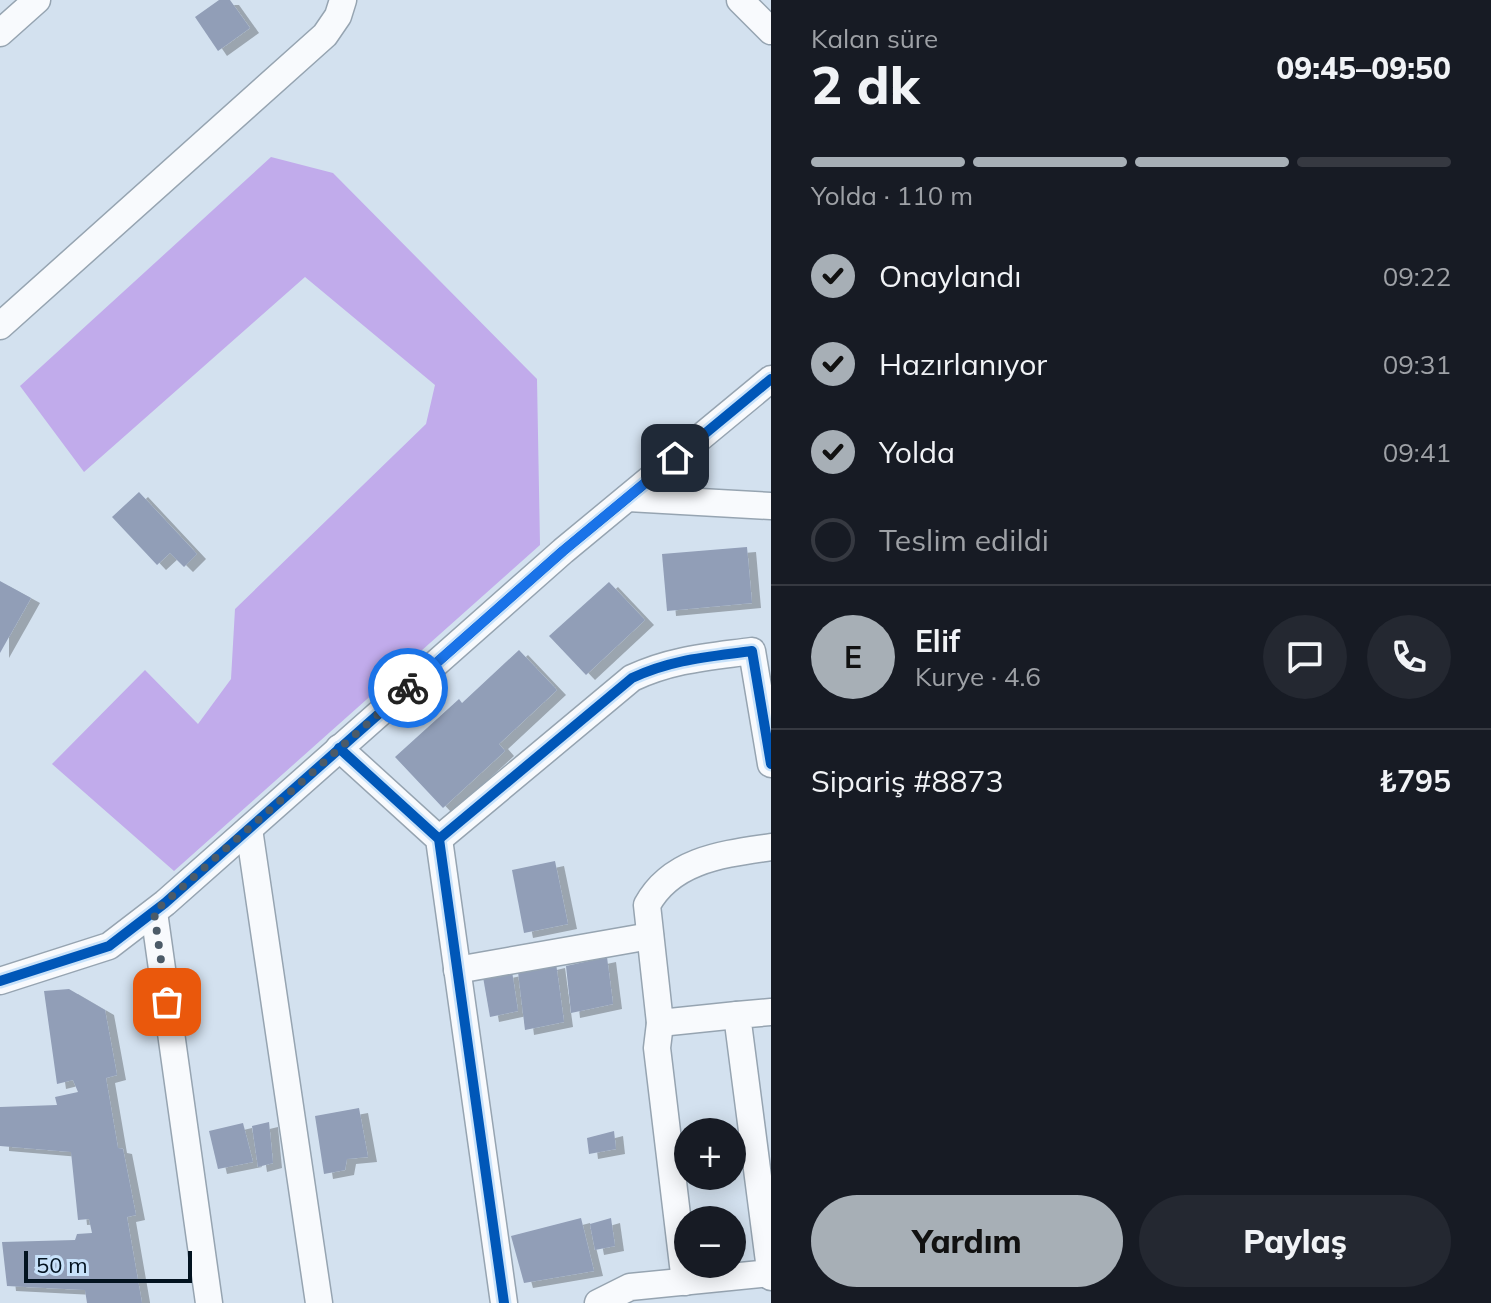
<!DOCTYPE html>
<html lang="tr">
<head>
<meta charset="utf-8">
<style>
  :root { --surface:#171b24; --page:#242831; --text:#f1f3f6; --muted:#9ea1a6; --line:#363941; --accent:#a7afb6 }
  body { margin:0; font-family:Mulish,sans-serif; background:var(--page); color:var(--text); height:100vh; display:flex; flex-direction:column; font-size:30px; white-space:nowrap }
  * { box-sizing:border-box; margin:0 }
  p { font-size:26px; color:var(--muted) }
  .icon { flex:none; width:44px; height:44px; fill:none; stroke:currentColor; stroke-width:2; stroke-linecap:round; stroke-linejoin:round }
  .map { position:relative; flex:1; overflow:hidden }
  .sheet { display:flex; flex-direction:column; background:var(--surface); width:720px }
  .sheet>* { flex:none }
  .buttons { position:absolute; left:674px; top:1118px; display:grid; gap:16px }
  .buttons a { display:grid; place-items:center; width:72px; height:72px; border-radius:50%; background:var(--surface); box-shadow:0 4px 20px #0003; font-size:40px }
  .scale { position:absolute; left:24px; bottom:20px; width:168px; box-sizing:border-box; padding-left:8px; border:4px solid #031320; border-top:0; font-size:22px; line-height:28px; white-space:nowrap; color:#031320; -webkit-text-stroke:6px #c8e2fa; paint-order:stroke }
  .pin { position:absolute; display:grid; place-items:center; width:68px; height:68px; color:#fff; margin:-34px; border-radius:16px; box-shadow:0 4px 12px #0006 }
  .courier { position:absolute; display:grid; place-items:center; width:80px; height:80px; margin:-40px; border:6px solid #1a73e8; border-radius:50%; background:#fff; color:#222; box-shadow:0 2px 10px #0007 }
  .summary em { font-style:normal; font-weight:800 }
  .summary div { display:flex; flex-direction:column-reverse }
  .summary { display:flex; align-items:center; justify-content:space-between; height:136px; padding:0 40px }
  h1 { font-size:52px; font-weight:800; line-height:60px }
  .bar { display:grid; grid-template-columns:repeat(4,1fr); gap:12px 8px; align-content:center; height:96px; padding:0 40px }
  .bar i { height:10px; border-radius:6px; background:var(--line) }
  .bar .active { background:var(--accent) }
  .bar p { grid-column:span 4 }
  .line { display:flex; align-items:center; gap:20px; padding:0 40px; border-top:2px solid var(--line) }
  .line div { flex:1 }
  .round { display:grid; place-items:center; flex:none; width:84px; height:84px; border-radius:42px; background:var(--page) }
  ol { padding:0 40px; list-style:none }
  li { display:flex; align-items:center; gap:24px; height:88px }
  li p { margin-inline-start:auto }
  li .icon { padding:8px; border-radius:50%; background:var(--accent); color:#111; stroke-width:4 }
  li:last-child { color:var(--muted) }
  li i { width:44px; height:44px; border:4px solid var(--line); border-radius:50% }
  .primary-button { display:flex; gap:16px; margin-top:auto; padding:16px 40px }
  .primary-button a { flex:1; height:92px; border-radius:48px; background:var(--accent); color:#111; font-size:32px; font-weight:800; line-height:92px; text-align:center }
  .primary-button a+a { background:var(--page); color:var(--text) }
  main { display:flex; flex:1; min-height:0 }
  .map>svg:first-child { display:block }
</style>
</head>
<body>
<main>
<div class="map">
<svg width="771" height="1303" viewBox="0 0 771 1303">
  <defs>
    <filter id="shadow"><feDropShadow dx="9" dy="5" stdDeviation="0" flood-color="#0004"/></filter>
  </defs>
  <rect width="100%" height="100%" fill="#d3e1ef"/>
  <!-- forest -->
  <polygon fill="#c1abeb" points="271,157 333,173 537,379 540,545 174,871 52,764 145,670 198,724 231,679 235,609 426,424 435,385 305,277 84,472 20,386"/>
  <!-- building -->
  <g fill="#919eb7" filter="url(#shadow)">
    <polygon points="219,0 230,0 250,28 218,51 195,17"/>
    <polygon points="139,492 197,554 184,567 170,553 157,565 112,517"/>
    <polygon points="747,547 752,603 667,611 662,554"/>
    <polygon points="0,581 31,598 0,653"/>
    <polygon points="609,582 645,620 586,675 549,636"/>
    <polygon points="519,650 557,690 499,744 505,751 443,808 395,757 459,699 462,703"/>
    <polygon points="555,861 568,924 524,933 512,870"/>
    <polygon points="607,957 613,1004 571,1013 566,966"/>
    <polygon points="556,963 564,1022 525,1030 518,972"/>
    <polygon points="512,971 518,1011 490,1017 483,977"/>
    <polygon points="69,989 105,1010 117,1075 106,1078 118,1148 123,1149 136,1215 127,1217 142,1303 87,1303 85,1290 7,1286 2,1242 75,1240 77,1234 92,1233 89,1219 78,1220 71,1152 0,1146 0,1107 57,1105 55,1097 78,1092 73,1080 57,1084 44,991"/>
    <polygon points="359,1108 368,1157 347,1159 345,1170 324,1174 315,1116"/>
    <polygon points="269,1122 273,1163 258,1167 252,1126"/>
    <polygon points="243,1123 253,1162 218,1169 209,1131"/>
    <polygon points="614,1131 616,1149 589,1154 587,1138"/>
    <polygon points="581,1218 594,1271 524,1283 511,1236"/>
    <polygon points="611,1218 615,1246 595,1250 590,1224"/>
  </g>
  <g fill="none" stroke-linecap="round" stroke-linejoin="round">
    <!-- minor casing -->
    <g stroke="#96a4b1" stroke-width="29">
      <g id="minor">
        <polyline points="740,0 771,31"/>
        <polyline points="0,33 37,0"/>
        <polyline points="0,326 325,35 338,16 343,0"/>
        <polyline points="628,498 771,506"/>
        <polyline points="339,748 439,839 504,1303"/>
        <polyline points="249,829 319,1303"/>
        <path d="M439,839L632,678C673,659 708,657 752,651L771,764"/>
        <polyline points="154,912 209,1303"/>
        <polyline points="457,970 650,936"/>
        <polyline points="0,981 109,946 165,903 563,551 771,379"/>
        <polyline points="771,1012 737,1015 771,1277"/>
        <path d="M737,1015L660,1023L647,905C672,859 725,854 771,847"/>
        <polyline points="660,1023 657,1048 685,1282"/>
        <polyline points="598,1303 630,1287 770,1273"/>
      </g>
    </g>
    <!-- minor -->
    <use href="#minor" stroke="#f8fafd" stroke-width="26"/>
    <!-- cycleway casing -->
    <g stroke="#c8e2fa" stroke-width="15">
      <g id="cycleway">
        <polyline points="339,748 439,839 504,1303"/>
        <path d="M439,839L632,678C673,659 708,657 752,651L771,764"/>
        <polyline points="0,981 109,946 165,903 563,551 771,379"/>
      </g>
    </g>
    <!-- cycleway -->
    <use href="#cycleway" stroke="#0057b8" stroke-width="10"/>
  </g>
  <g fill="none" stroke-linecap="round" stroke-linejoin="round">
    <!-- done -->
    <polyline stroke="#4c5b68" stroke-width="8" stroke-dasharray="0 14.4" points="167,1002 154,912 408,688"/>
    <!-- route -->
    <polyline stroke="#1a73e8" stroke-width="10" points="408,688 563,551 675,458"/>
  </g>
</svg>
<div class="buttons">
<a>+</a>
<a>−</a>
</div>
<div class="scale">50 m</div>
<div class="pin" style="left:167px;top:1002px;background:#ea580c"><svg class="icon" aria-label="bag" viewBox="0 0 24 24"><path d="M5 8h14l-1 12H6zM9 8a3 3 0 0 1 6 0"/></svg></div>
<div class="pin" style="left:675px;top:458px;background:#1f2937"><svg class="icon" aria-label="home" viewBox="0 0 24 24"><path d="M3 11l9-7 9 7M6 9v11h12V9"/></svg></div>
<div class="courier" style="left:408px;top:688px"><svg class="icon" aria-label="bike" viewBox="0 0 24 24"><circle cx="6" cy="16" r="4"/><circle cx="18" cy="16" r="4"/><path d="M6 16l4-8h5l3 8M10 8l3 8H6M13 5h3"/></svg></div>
</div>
<section class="sheet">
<div class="summary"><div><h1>2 dk</h1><p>Kalan süre</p></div><em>09:45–09:50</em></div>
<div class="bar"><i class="active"></i><i class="active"></i><i class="active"></i><i></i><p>Yolda · 110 m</p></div>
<ol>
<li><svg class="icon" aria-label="check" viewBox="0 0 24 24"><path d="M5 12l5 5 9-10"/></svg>Onaylandı<p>09:22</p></li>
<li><svg class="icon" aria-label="check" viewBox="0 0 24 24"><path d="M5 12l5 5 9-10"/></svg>Hazırlanıyor<p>09:31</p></li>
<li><svg class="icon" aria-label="check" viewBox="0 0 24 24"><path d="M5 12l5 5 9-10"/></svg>Yolda<p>09:41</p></li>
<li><i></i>Teslim edildi</li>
</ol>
<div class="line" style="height:144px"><b class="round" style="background:var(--accent);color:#111">E</b><div><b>Elif</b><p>Kurye · 4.6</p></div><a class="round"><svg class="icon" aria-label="chat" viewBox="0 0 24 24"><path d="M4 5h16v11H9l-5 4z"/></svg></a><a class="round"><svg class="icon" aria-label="phone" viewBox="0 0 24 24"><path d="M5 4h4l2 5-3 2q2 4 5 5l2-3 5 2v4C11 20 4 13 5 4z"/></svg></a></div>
<div class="line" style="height:104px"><div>Sipariş #8873</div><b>₺795</b></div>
<div class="primary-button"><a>Yardım</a><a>Paylaş</a></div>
</section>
</main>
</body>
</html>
